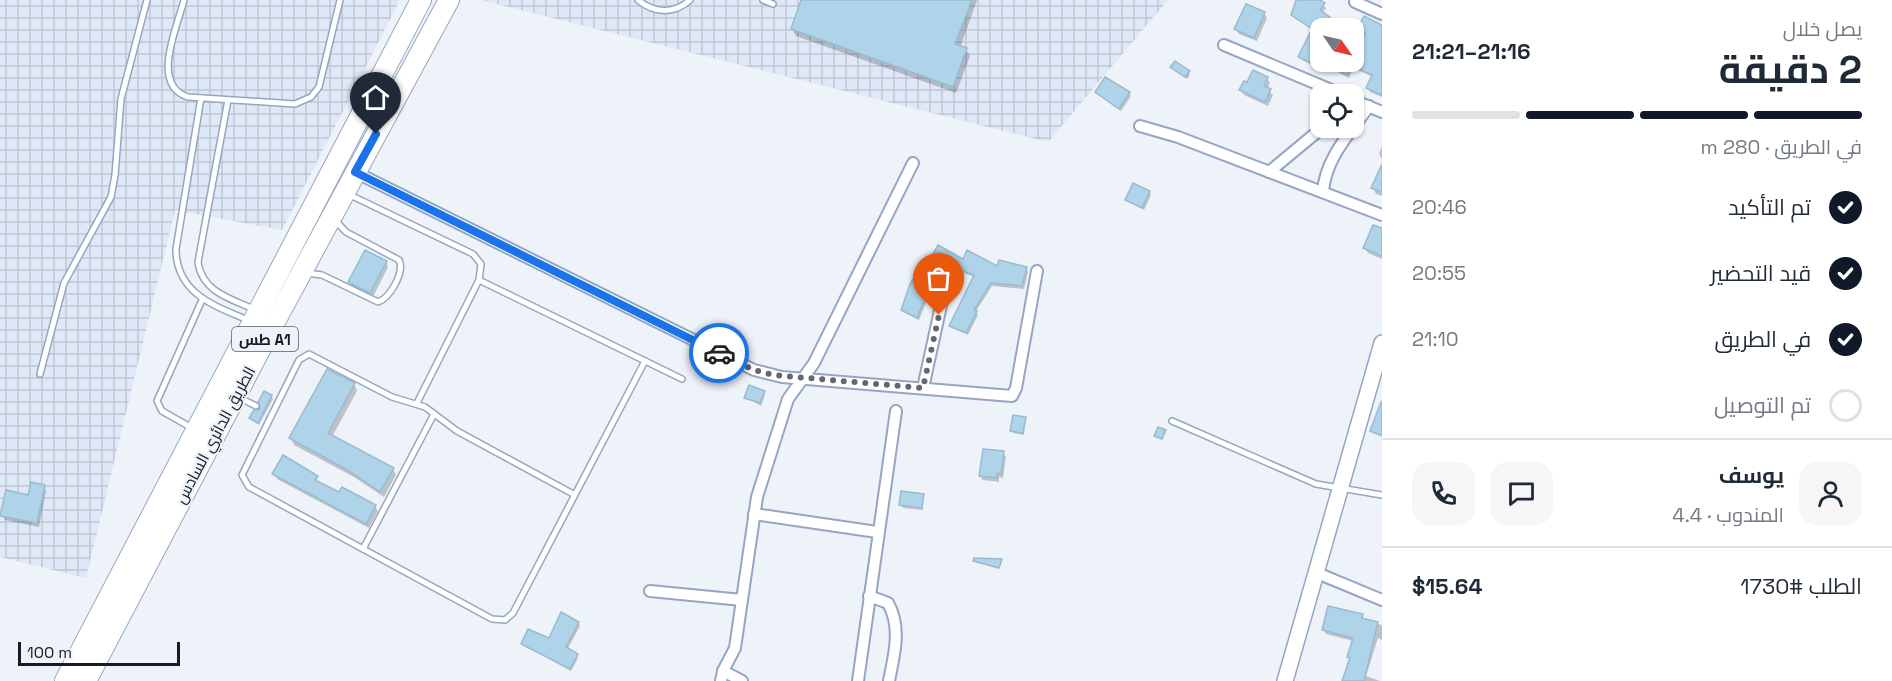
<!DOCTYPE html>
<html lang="ar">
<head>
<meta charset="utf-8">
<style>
  :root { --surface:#fff; --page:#f6f6f7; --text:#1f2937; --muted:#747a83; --line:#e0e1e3; --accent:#111827 }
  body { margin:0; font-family:"Space Grotesk",Cairo,sans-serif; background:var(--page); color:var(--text); direction:rtl; height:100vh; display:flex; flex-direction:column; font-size:22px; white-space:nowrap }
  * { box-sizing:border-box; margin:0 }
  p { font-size:20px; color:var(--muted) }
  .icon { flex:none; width:33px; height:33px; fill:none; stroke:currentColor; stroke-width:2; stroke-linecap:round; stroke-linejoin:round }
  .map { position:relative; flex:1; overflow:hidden; direction:ltr }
  .panel { display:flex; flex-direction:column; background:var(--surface); width:510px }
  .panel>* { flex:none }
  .needle { width:39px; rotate:124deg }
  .buttons { position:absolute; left:1310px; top:18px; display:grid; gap:12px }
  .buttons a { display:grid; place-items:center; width:54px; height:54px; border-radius:12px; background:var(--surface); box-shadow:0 2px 4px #0004; font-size:30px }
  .scale { position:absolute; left:18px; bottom:15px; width:162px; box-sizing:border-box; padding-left:6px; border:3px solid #161c27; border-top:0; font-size:16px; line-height:21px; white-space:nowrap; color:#161c27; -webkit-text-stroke:4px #eef2f9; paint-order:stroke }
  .pin { position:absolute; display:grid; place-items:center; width:51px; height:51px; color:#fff; margin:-62px -26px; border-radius:50% 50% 50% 0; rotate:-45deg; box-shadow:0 0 6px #0007 }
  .pin .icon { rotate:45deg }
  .courier { position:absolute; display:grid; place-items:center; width:60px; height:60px; margin:-30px; border:4px solid #1a73e8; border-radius:50%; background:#fff; color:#222; box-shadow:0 2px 8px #0007 }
  .headline em { font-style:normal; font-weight:700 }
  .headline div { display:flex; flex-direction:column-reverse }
  .headline { display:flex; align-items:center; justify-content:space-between; height:102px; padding:0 30px }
  h1 { font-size:39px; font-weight:700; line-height:45px }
  .bar { display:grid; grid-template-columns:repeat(4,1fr); gap:9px 6px; align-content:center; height:72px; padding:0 30px }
  .bar i { height:8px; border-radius:4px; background:var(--line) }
  .bar .current { background:var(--accent) }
  .bar p { grid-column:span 4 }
  .line { display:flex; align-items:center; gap:15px; padding:0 30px; border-top:2px solid var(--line) }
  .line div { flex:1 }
  .round { display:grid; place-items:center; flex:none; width:63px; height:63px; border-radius:18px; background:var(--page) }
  ol { padding:0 30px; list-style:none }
  li { display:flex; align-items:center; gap:18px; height:66px }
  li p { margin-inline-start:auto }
  li .icon { padding:6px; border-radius:50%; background:var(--accent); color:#fff; stroke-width:4 }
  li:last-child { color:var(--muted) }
  li i { width:33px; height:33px; border:3px solid var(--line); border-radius:50% }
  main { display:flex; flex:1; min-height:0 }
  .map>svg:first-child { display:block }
</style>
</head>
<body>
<main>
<section class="panel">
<div class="headline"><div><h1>2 دقيقة</h1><p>يصل خلال</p></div><em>21:16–21:21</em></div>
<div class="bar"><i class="current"></i><i class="current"></i><i class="current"></i><i></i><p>في الطريق · 280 m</p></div>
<ol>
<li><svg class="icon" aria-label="check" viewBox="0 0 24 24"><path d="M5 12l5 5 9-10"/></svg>تم التأكيد<p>20:46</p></li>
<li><svg class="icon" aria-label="check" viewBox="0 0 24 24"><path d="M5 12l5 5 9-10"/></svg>قيد التحضير<p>20:55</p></li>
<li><svg class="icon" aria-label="check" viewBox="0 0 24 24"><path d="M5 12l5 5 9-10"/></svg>في الطريق<p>21:10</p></li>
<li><i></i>تم التوصيل</li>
</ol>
<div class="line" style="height:108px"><a class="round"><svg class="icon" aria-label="person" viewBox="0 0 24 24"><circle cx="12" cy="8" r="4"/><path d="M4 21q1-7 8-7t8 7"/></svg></a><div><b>يوسف</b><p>المندوب · 4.4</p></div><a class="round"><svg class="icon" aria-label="chat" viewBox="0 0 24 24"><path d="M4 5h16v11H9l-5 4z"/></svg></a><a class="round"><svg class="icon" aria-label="phone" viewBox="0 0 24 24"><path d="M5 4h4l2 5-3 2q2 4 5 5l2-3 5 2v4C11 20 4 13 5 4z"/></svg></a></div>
<div class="line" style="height:78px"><div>الطلب #1730</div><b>$15.64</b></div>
</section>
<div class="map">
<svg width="1382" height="681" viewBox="0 0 1382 681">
  <defs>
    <pattern id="industrial-grid" width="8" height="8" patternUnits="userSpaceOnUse" patternTransform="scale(1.5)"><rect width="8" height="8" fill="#dfe8f7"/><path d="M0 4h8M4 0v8" fill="none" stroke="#bfc6d4"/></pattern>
  </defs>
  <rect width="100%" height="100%" fill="#eef2f9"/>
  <!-- industrial -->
  <g fill="url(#industrial-grid)">
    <polygon points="0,0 400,0 282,230 175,210 86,578 0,557"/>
    <polygon points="481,0 1168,0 1048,142"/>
  </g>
  <!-- shadow -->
  <g fill="#0003">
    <polygon points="803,0 977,0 960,48 966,50 970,56 956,93 796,36 792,29"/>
    <polygon points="1299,0 1318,0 1326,8 1322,14 1331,22 1328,28 1320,28 1320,62 1353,62 1353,50 1357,52 1366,35 1361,25 1382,25 1382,97 1370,92 1368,88 1373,77 1353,68 1349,78 1324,65 1322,70 1302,60 1300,57 1313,31 1293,15"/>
    <polygon points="1264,13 1267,18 1257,41 1239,34 1236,29"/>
    <polygon points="1172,67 1188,72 1190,75 1187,79"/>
    <polygon points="1267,78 1270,83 1267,89 1273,95 1268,106 1244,95 1241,90"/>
    <polygon points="1097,92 1129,93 1131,96 1121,111"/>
    <polygon points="1382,146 1382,159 1379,154"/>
    <polygon points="1382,167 1382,196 1376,194 1373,188"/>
    <polygon points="1149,192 1151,195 1144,210 1127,200"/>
    <polygon points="1382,230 1382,259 1368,253 1365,248"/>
    <polygon points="963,261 998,268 1026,268 1028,272 1024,289 992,286 976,311 978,315 968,335 951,326 974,277 954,269 950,276 939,271 919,320 905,313 903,309 926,268"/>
    <polygon points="386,262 388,267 373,297 352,287 350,282"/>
    <polygon points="354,384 357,391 332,437 393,469 396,475 384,497 354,477 294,445 291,438"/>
    <polygon points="763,392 765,395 761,406 746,397"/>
    <polygon points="271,396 273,399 259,425 253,421 251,418"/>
    <polygon points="1025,419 1024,435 1013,433 1011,430"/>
    <polygon points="1003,453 1006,457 1003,478 999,477 999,482 983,480 980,476"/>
    <polygon points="274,474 317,477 318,483 339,494 342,489 375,506 378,511 369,528 277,479"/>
    <polygon points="44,486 46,491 39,527 5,520 2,515"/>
    <polygon points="923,495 923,510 903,508 901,505"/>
    <polygon points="1362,616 1365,621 1382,625 1382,640 1378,638 1366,676 1380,681 1343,681 1353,641 1326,634 1324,630"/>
    <polygon points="578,623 580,626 567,650 578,658 571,671 522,644 550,640"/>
  </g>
  <!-- building -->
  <g fill="#afd3e8" stroke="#98bbd0" stroke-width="1.5">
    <polygon points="801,0 972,0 955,44 967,48 953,87 791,29"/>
    <polygon points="1296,0 1320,0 1325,3 1320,10 1330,17 1323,28 1320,28 1320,62 1353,62 1347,75 1320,62 1320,67 1298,57 1312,29 1291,15"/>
    <polygon points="1246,4 1265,12 1254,38 1234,29"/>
    <polygon points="1364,16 1382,25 1382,95 1366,88 1372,75 1353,66 1353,49 1357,50 1365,33 1362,31 1364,27 1359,25"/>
    <polygon points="1175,61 1190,71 1185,77 1170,67"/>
    <polygon points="1253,70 1268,77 1264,86 1271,89 1265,102 1239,90 1244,81 1247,82"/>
    <polygon points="1105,77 1130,92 1119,109 1095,92"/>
    <polygon points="1382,164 1382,192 1371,188"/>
    <polygon points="1133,183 1150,191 1142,208 1125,200"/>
    <polygon points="1373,225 1382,228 1382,256 1363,248"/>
    <polygon points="938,245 963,259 967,250 997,266 999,260 1027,267 1022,286 991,283 974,310 977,311 966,333 949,326 974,275 952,267 948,274 937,269 917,318 901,310 910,284 922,264 926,266"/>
    <polygon points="365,250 387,261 370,293 348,282"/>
    <polygon points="327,369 355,383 328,433 394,468 380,492 349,471 289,438"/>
    <polygon points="749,385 765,391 760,403 744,398"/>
    <polygon points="264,391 272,395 258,423 249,418 254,410 260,409 258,402"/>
    <polygon points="1381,402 1382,402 1382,436 1370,431"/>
    <polygon points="1013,415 1026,417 1023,433 1010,431"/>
    <polygon points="1158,427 1166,430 1162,439 1154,436"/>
    <polygon points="983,449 1004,451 1001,474 997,473 997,478 979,476"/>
    <polygon points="283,455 318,476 315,480 339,492 342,487 376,505 366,524 272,474"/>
    <polygon points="31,482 45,485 37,523 0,516 6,490 28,495"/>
    <polygon points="901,491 924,494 922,508 899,505"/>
    <polygon points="974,558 1002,559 999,568 973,561"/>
    <polygon points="1328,606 1363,614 1362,618 1378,622 1364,681 1342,681 1350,658 1347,657 1353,638 1322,630"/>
    <polygon points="561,612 579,622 566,647 578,654 570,669 521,644 528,629 549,638"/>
  </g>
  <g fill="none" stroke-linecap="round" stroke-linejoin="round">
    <!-- lane casing -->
    <g stroke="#95a6c4" stroke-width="8">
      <g id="lane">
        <path d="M184,0C177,28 150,85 188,97L295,104L311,97L319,87L340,0"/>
        <path d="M638,0C655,14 674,14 690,0"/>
        <polyline points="763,0 773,4"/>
        <path d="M201,98L176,249C176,293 214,306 248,320"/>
        <path d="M228,100L198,262C202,292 231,299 256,310"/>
        <polyline points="348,194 473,254 481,264 479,280 417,403"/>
        <path d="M307,273L322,275L378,302C390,298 405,272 399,260L346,232L334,219"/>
        <polyline points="479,280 682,379"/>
        <polyline points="40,374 64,283 111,197 115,175 121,99 147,0"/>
        <polyline points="240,398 256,406"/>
        <polyline points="1172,421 1316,484 1382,495"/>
        <polyline points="192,428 162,411 157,401 202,300"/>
        <polyline points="575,495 457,431 425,407 392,397 309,354 299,360 242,475 249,487 492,619 505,620 513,613 645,361"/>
        <polyline points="363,549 434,414"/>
      </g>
    </g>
    <!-- street casing -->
    <g stroke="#95a6c4" stroke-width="14">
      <g id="street">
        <polyline points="1355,2 1382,14"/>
        <polyline points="1224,45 1341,94"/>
        <polyline points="1353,100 1382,112"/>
        <polyline points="1140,126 1178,137 1382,215"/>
        <polyline points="355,172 754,370 782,377 1012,396 1016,388 1037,271"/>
        <polyline points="1269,172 1322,128"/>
        <path d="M1323,192C1325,159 1350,133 1369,106"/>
        <polyline points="923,388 944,292"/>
        <polyline points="754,514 877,532"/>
        <polyline points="1317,573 1382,600"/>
        <polyline points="650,591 742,600"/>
        <path d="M869,596L888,603C902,628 894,655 889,681"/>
        <polyline points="723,671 742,681"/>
        <polyline points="721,681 723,671 735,648 757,497 788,399 814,363 913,163"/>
        <polyline points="858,681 896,411"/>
      </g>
    </g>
    <!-- secondary casing -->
    <g stroke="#95a6c4" stroke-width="18">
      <polyline id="secondary" points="1285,681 1382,343"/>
    </g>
    <!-- highway casing -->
    <g stroke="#95a6c4" stroke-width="22">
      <g id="highway">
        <polyline points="65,681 421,0"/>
        <polyline points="86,681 271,329 449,0"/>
      </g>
    </g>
    <!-- lane -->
    <use href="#lane" stroke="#fff" stroke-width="5"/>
    <!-- street -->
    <use href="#street" stroke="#fff" stroke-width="10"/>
    <!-- secondary -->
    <use href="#secondary" stroke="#fff" stroke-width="15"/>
    <!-- highway -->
    <use href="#highway" stroke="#fff" stroke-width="20"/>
  </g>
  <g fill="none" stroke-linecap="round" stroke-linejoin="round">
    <!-- done -->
    <polyline stroke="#626770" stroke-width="6" stroke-dasharray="0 10.8" points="719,353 754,370 773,375 923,388 939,315"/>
    <!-- route -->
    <polyline stroke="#1a73e8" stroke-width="8" points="376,134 355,172 719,353"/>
  </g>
  <g text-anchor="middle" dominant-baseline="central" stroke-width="4.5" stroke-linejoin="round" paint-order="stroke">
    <!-- shield labels -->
    <rect fill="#eef2f9" stroke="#575c66" stroke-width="1.5" x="232" y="327" width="66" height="24" rx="4.5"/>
    <g font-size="15" font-weight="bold" fill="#161c27">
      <text x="265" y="339">طس A1</text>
    </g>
    <!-- street labels -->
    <g font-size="16" fill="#161c27" stroke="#eef2f9">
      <text transform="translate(215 435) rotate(-62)">الطريق الدائري السادس</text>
    </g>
  </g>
</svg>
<div class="buttons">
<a><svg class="needle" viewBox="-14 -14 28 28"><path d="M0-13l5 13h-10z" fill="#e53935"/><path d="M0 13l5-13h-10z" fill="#747a83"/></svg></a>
<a><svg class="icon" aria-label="locate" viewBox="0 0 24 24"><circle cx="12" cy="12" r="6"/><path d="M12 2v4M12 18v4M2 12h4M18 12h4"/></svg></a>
</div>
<div class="scale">100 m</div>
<div class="pin" style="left:939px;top:315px;background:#ea580c"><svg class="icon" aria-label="bag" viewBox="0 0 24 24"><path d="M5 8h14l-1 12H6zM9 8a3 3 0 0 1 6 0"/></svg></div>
<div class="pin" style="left:376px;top:134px;background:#1f2937"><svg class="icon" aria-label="home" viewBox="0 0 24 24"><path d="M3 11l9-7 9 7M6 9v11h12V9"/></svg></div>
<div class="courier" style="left:719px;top:353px"><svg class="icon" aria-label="car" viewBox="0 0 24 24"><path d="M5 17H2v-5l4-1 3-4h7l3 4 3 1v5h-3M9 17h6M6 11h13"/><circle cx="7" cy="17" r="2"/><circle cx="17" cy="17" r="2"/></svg></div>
</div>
</main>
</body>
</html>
